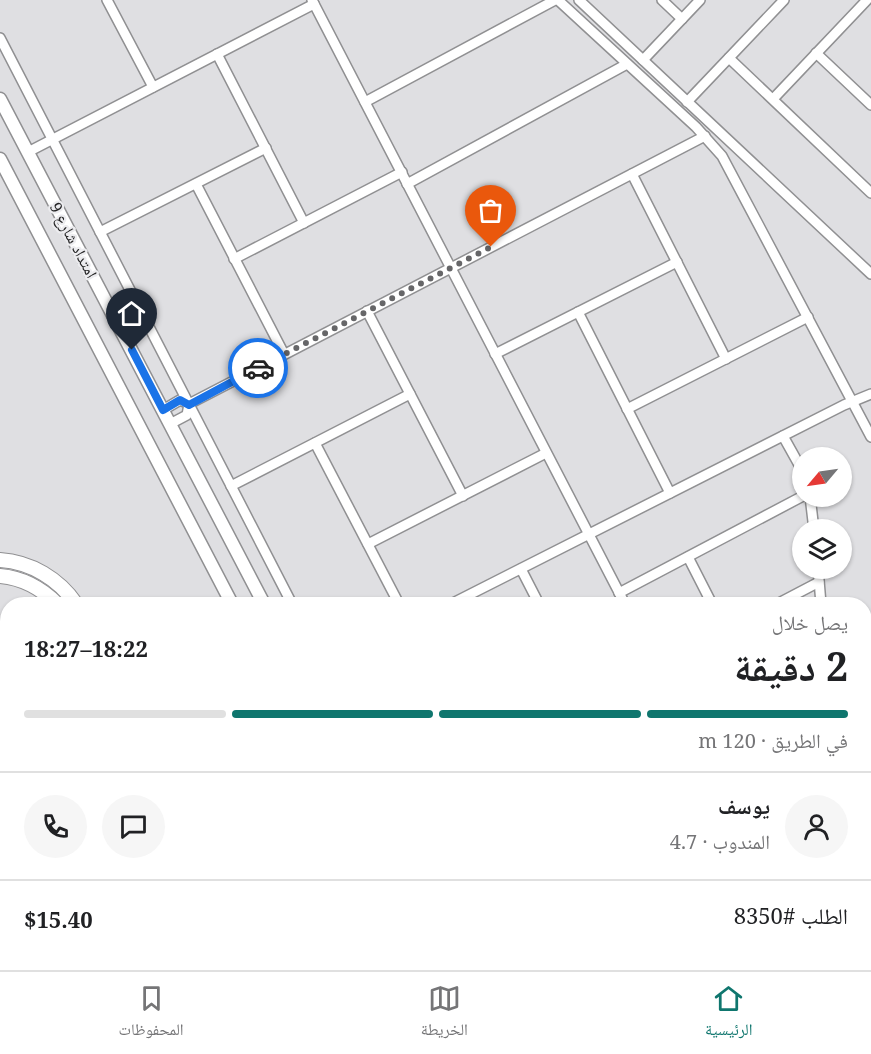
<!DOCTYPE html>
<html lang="ar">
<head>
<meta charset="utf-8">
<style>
  :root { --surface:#fff; --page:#f6f6f6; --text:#202124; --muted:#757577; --line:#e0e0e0; --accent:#0f766e }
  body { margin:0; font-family:"Noto Serif","Noto Naskh Arabic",serif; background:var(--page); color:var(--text); direction:rtl; height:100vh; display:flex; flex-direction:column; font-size:22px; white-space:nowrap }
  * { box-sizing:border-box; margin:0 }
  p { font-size:20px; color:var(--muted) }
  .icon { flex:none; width:33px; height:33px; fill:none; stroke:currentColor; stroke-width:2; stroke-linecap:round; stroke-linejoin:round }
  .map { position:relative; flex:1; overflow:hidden; direction:ltr }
  .side { position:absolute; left:0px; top:597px; width:872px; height:374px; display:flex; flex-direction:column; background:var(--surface); border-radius:24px 24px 0 0; box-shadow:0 2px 4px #0004; direction:rtl }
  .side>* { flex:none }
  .needle { width:39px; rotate:241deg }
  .buttons { position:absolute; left:792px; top:447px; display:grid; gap:12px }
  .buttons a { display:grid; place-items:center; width:60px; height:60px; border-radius:50%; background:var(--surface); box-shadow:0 2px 4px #0004; font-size:30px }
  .pin { position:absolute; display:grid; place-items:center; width:51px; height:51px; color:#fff; margin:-62px -26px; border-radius:50% 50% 50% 0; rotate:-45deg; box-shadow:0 0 6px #0007 }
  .pin .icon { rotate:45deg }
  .courier { position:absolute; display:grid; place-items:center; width:60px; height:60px; margin:-30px; border:4px solid #1a73e8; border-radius:50%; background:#fff; color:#222; box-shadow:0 2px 8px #0007 }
  .overview em { font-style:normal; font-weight:700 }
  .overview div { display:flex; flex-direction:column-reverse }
  .overview { display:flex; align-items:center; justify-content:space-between; height:102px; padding:0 24px }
  h1 { font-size:39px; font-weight:700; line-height:45px }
  .bar { display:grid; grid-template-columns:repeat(4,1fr); gap:9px 6px; align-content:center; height:72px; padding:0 24px }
  .bar i { height:8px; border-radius:4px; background:var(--line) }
  .bar .selected { background:var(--accent) }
  .bar p { grid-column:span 4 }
  .line { display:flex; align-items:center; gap:15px; padding:0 24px; border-top:2px solid var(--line) }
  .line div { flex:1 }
  .round { display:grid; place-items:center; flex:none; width:63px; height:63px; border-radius:32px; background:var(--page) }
  .tab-bar { display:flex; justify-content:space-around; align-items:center; height:84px; border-top:2px solid var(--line); background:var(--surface); font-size:16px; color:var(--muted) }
  .tab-bar a { display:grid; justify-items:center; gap:3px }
  .tab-bar .selected { color:var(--accent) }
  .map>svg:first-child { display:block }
</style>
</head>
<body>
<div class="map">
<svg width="871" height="970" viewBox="0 0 871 970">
  <rect width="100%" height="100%" fill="#dfdfe2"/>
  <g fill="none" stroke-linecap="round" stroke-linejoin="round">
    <!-- minor casing -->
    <g stroke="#909092" stroke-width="12">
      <g id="minor">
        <polyline points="107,0 153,87"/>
        <polyline points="312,0 625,604"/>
        <polyline points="558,0 696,127 722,156 871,437"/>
        <polyline points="579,0 871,274"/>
        <polyline points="662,0 682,19"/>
        <polyline points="0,38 292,604"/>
        <polyline points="816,53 871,105"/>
        <polyline points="217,54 304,223"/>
        <polyline points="729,58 871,193"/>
        <polyline points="643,60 700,0"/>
        <polyline points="773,99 867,0"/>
        <polyline points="365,102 555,0"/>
        <polyline points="687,102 784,0"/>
        <polyline points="28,152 314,4"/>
        <polyline points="632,174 726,359"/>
        <polyline points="196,184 284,354"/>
        <polyline points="407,184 627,64"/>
        <polyline points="100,232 266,148"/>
        <polyline points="234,259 402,172"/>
        <polyline points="367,311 463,496"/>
        <polyline points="578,312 670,493"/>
        <polyline points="495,354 677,262"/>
        <polyline points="189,404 705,136"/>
        <polyline points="627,409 808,317"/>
        <polyline points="163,410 180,400 189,404"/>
        <polyline points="170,424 187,415 189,404"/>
        <polyline points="783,436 802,470"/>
        <polyline points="315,443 399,604"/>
        <polyline points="231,486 410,394"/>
        <polyline points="810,496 814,530"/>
        <polyline points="368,544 546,453"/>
        <polyline points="688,557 712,604"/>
        <polyline points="818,568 821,604"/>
        <polyline points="521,569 539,604"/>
        <polyline points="619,593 803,496"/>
        <polyline points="451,604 844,405 871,394"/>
        <polyline points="777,604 819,582"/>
        <polyline points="864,689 871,689"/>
        <polyline points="864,761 871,761"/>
      </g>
    </g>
    <!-- tertiary casing -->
    <g stroke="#909092" stroke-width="15">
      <g id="tertiary">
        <polyline points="0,99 264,604"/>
        <polyline points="0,159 232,604"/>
        <polyline points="864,787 871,786"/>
        <polyline points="864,803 871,802"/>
        <polyline points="522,963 523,970"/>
        <polyline points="606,963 753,970"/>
      </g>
    </g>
    <!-- secondary casing -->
    <g stroke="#909092" stroke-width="16">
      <g id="secondary">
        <path d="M0,560C31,562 59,579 76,604"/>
        <path d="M0,576C23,578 41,588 57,604"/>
        <polyline points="0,753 8,749"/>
        <polyline points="0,777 8,776"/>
        <polyline points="0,787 8,787"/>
        <polyline points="393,963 409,970"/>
        <polyline points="439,963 443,970"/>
        <polyline points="474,963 477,970"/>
      </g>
    </g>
    <!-- minor -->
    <use href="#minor" stroke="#fff" stroke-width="9"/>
    <!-- tertiary -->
    <use href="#tertiary" stroke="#fff" stroke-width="12"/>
    <!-- secondary -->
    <use href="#secondary" stroke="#fff" stroke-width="14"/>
  </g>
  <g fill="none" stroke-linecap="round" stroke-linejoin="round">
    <!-- done -->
    <polyline stroke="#666668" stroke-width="6" stroke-dasharray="0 10.8" points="258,368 491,247"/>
    <!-- route -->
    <polyline stroke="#1a73e8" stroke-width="8" points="132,350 163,410 180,400 189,405 258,368"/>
  </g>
  <g text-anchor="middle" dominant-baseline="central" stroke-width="4.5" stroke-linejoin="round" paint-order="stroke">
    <!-- street labels -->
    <g font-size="16" fill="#252526" stroke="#ececef">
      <text transform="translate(74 240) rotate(62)">امتداد شارع 9</text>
    </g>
  </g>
</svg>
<div class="buttons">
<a><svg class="needle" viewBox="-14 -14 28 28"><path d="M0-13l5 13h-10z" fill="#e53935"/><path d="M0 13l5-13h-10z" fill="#757577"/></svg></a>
<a><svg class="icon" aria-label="layers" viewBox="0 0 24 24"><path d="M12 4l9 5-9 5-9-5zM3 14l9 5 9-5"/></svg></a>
</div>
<div class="pin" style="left:491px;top:247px;background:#ea580c"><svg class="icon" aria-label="bag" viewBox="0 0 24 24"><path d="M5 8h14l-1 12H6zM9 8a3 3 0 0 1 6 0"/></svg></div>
<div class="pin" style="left:132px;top:350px;background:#1f2937"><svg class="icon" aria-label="home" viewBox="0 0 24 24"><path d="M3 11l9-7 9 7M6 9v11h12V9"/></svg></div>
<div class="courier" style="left:258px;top:368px"><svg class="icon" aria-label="car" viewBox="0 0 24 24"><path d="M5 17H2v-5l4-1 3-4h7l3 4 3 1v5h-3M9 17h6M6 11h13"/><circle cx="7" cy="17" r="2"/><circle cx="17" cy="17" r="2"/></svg></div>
<section class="side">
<div class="overview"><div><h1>2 دقيقة</h1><p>يصل خلال</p></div><em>18:22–18:27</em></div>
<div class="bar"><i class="selected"></i><i class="selected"></i><i class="selected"></i><i></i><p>في الطريق · 120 m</p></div>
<div class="line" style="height:108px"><a class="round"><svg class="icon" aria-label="person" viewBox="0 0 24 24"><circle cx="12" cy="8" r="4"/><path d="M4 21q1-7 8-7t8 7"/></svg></a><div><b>يوسف</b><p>المندوب · 4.7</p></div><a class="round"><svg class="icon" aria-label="chat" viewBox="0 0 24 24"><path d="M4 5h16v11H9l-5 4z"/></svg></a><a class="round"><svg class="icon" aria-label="phone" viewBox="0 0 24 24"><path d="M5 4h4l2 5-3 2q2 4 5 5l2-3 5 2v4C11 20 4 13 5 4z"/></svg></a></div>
<div class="line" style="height:78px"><div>الطلب #8350</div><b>$15.40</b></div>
</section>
</div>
<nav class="tab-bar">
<a class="selected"><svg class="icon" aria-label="home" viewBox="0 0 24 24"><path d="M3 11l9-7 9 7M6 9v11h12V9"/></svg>الرئيسية</a>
<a><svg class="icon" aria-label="map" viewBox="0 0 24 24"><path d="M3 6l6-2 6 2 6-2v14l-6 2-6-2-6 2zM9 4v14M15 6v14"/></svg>الخريطة</a>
<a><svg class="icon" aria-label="saved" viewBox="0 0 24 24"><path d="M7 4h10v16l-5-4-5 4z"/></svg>المحفوظات</a>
</nav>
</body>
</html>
